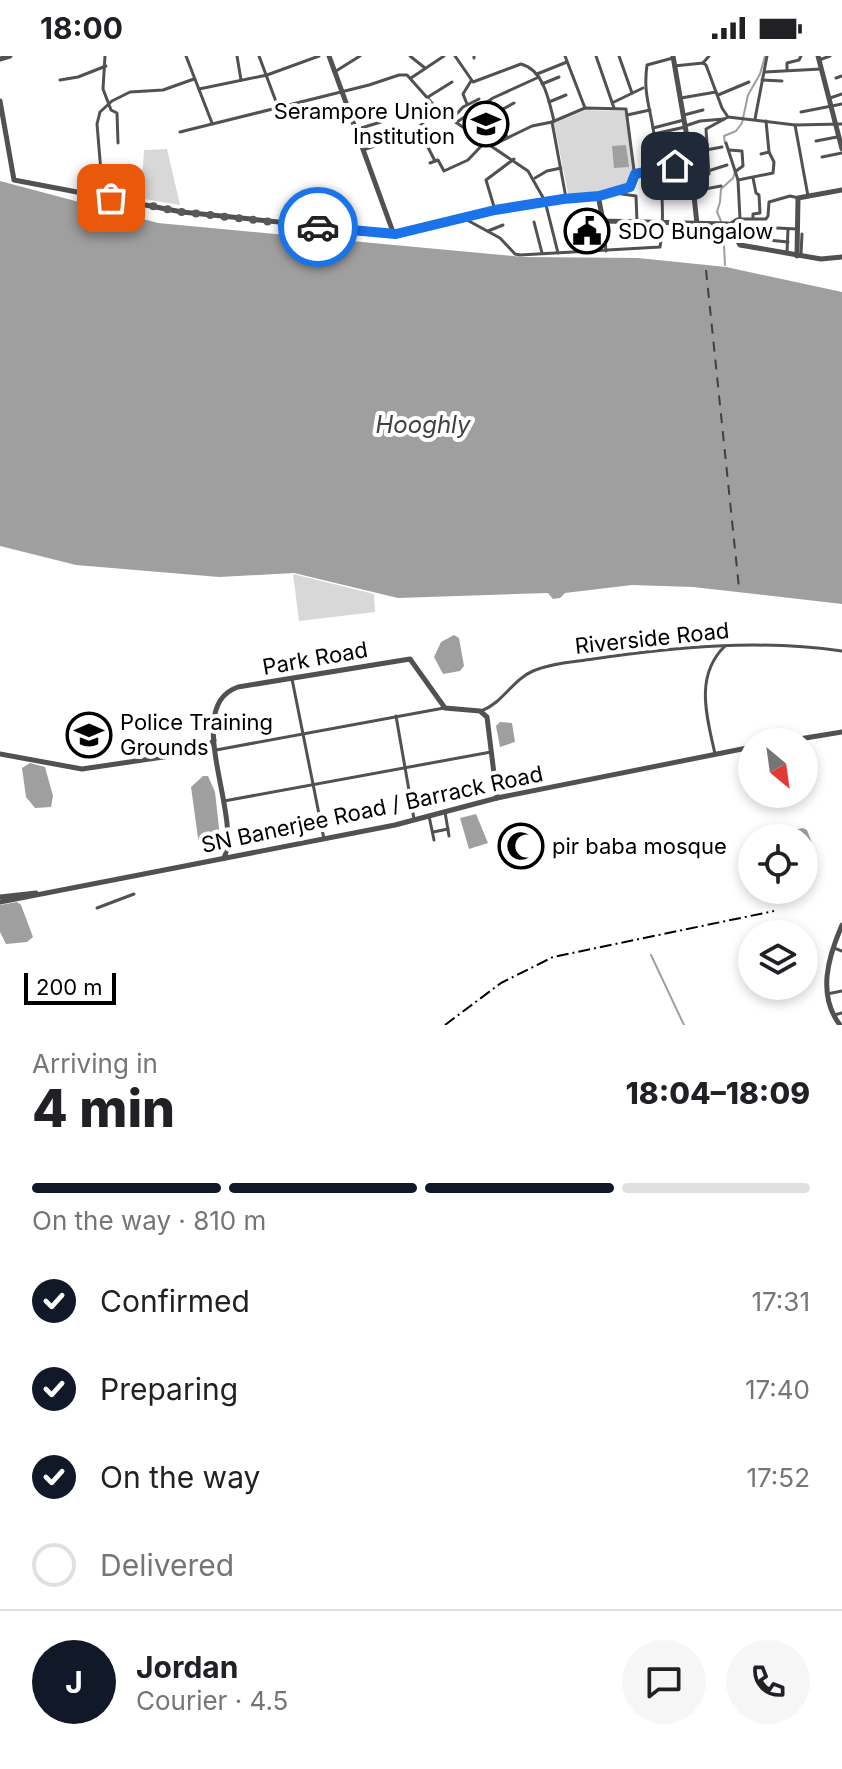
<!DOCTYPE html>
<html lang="en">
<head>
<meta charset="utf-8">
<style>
  :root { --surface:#fff; --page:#f6f6f6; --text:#202124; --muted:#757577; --line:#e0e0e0; --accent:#111827 }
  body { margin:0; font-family:Inter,sans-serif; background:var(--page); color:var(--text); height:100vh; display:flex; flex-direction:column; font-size:30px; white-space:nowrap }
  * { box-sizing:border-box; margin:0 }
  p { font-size:26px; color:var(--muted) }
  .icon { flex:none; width:44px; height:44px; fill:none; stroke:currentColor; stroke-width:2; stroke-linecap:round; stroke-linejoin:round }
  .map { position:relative; height:969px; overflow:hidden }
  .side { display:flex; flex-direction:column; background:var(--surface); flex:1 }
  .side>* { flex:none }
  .needle { width:52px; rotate:151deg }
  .fabs { position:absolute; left:738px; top:672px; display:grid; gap:16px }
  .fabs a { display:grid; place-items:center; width:80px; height:80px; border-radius:50%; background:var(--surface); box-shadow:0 4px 12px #0003; font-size:40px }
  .scale { position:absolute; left:24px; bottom:20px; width:92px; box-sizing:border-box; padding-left:8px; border:4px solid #000; border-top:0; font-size:22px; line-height:28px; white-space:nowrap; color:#000; -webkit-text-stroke:6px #fff; paint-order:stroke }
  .pin { position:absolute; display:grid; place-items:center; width:68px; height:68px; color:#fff; margin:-34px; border-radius:16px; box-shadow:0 4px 12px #0006 }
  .courier { position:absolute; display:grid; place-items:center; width:80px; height:80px; margin:-40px; border:6px solid #1a73e8; border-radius:50%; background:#fff; color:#222; box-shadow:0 2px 10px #0007 }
  .head em { font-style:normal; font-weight:800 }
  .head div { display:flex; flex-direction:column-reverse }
  .head { display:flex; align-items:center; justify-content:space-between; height:136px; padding:0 32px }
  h1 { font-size:52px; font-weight:800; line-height:60px }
  .bar { display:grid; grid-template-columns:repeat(4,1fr); gap:12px 8px; align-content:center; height:96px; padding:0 32px }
  .bar i { height:10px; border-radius:6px; background:var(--line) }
  .bar .selected { background:var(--accent) }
  .bar p { grid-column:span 4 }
  .line { display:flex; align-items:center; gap:20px; padding:0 32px; border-top:2px solid var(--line) }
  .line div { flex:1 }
  .round { display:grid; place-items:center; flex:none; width:84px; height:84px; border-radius:42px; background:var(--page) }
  ol { padding:0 32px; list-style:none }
  li { display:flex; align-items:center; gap:24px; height:88px }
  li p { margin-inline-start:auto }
  li .icon { padding:8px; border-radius:50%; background:var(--accent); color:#fff; stroke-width:4 }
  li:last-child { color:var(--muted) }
  li i { width:44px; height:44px; border:4px solid var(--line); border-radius:50% }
  .status { display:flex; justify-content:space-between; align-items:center; height:56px; padding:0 40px; background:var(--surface); direction:ltr }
  .status svg { height:22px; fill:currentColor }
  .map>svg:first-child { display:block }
</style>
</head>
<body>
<div class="status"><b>18:00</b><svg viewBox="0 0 49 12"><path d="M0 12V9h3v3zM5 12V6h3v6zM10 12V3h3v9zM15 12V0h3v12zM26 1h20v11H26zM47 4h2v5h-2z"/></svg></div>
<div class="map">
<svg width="842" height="969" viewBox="0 0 842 969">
  <rect width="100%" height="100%" fill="#fff"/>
  <!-- green -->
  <g fill="#d8d8d8">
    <polygon points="586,54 625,55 636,121 628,130 569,142 554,67"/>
    <polygon points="167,93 180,149 133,141 143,111 144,94"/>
    <polygon points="293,518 374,538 375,556 299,565"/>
  </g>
  <!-- water -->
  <g fill="#9f9f9f">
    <polygon points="626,89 629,111 614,112 612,90"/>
    <polygon points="0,125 158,167 523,201 638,202 726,211 842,236 842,548 693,531 632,529 565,537 560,542 553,543 548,537 398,542 294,517 219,521 76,509 0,490"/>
    <polygon points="454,579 459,582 464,610 460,615 443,618 434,601 441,586"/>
    <polygon points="500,666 512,667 515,686 500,691 496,670"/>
    <polygon points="30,707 45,711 53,740 51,751 35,752 26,741 22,712"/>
    <polygon points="203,720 208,720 215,736 221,790 204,794 198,782 191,731"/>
    <polygon points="476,758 488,787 469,793 460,762"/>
    <polygon points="803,772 807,774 812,787 804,794 804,782 765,782 766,779"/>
    <polygon points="17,846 21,849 33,881 27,886 6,888 0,876 0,849"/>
  </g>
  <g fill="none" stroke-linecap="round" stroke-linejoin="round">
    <!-- stream -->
    <g stroke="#9f9f9f" stroke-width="2">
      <polyline points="725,87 724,80 736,75 742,67 748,39 760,18 765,0"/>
      <polyline points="721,165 717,156 720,146 721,133 733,122 735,116"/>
      <polyline points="723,170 725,209"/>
      <polyline points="651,899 684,969"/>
    </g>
    <!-- ferry -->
    <polyline stroke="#404040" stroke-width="2" stroke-dasharray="10 8" stroke-linecap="butt" points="706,214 739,532"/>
    <!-- minor -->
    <g stroke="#515151" stroke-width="3">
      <polyline points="105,0 103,33 111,54 117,57 118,87"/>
      <polyline points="186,0 212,67"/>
      <polyline points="237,0 241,24"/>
      <polyline points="259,0 278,51"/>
      <polyline points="410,0 425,12"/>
      <path d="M455,0L473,26L521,8C544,14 549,45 554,65"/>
      <polyline points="474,0 474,2"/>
      <polyline points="565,0 585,52"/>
      <polyline points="596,0 614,52"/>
      <polyline points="619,0 632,37"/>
      <polyline points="819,4 830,0"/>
      <polyline points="703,7 709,0"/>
      <polyline points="674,10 703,7 706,9 722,52 728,61 795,69"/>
      <polyline points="787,14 787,7 799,4 801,0"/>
      <polyline points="336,15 360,0"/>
      <polyline points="765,16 821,13"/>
      <polyline points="537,18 567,6"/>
      <polyline points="411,22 444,0"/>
      <polyline points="836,22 842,20"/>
      <polyline points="60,24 78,21 106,10"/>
      <polyline points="762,24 782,25"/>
      <polyline points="542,28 559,21"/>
      <polyline points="199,33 267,19 319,0"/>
      <polyline points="718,39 749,26"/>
      <polyline points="428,41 452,26"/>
      <polyline points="681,42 716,36"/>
      <polyline points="830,42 842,38"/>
      <polyline points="488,46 507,81"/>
      <polyline points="549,46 566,39"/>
      <polyline points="614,46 643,32"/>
      <polyline points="432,48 423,56 424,66 418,72 435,105"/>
      <polyline points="467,48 463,38 471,25"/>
      <polyline points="801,56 842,48"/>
      <polyline points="494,58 514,47"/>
      <polyline points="627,59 650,54"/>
      <polyline points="684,59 703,54"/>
      <polyline points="453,62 463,51 479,43"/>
      <polyline points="755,63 767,0"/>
      <polyline points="766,65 769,96"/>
      <polyline points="457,66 493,42 539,21"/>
      <polyline points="685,70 700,65 724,63"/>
      <polyline points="653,72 684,64"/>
      <polyline points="358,73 384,65"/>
      <polyline points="180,76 369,29 399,19 407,19 439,55 528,115 545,145 558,197"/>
      <polyline points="654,78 685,71"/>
      <polyline points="816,85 837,81"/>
      <polyline points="726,87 738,124"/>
      <polyline points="493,89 532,70 552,66"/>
      <polyline points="363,94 419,75"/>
      <polyline points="729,94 742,95 743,110 736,115"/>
      <polyline points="690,97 722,91"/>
      <polyline points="822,101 842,97"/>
      <polyline points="430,107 438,104 444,115 468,104 486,85"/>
      <polyline points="708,115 727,109"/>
      <polyline points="635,118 690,107"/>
      <polyline points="535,122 547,115 561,112"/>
      <polyline points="693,122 709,118 706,73 728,61"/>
      <polyline points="753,122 756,137 759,139 760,157 753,158 753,162"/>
      <polyline points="694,135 721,130"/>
      <polyline points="615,137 636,140 637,166"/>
      <polyline points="103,140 97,68 100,56 112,45 130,36 163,34 194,23"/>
      <polyline points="808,140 795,69 842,68"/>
      <polyline points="566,142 552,66 585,52 626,53 635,122 627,133 599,140"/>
      <polyline points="495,154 486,124 514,103"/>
      <polyline points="740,163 738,124 773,117 774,106 769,96 761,98"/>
      <path d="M467,164L500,182L515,198L520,199L660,191C666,155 660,114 654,78C650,51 643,37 647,9L673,2"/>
      <polyline points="603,165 606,195"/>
      <polyline points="534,166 542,197"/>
      <polyline points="729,168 737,163 766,163 768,160 769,146 790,140 799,142"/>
      <polyline points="756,171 797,173"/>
      <polyline points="488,175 503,169"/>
      <polyline points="768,184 788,186"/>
      <polyline points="787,197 788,173"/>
      <polyline points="801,198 802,178"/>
      <polyline points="292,623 324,783"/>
      <path d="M481,655C503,647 512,624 533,615C551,607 574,606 593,603C675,591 759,583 842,595"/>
      <polyline points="396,660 414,763"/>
      <polyline points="216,694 444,652"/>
      <path d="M715,698C707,661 694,620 725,590"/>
      <polyline points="224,745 491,696"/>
      <polyline points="445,756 449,780"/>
      <polyline points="429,760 434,784"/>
      <polyline points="433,776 448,773"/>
      <polyline points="97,852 134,838"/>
      <polyline points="834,892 842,895"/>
      <polyline points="827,938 842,935"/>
      <polyline points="834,959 842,957"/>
    </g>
    <!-- tertiary -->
    <g stroke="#515151" stroke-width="5">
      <polyline points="329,0 393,176"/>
      <polyline points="673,0 689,93 697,168"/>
      <polyline points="818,0 842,93"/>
      <polyline points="0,3 10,0"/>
      <polyline points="0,45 14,124 182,156 396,178 525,148 598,139 603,165 728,168 740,189 821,203 842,201"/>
      <polyline points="797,200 798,142 842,134"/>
      <polyline points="781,686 842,676"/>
      <polyline points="0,698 82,713 204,695 214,684"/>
      <path d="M224,802C243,761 181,650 238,631L410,603L445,652L480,655L487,661L497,742"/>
      <polyline points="0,841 36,837"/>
      <polyline points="0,846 395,769 497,742 752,691"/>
      <path d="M840,969C817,939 828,901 842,869"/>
    </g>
    <!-- rail -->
    <polyline stroke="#000" stroke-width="2" stroke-dasharray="12 4 2 4" stroke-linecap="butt" points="445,969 501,927 553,901 774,855"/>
  </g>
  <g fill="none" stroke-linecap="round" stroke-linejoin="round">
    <!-- done -->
    <polyline stroke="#595959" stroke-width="8" stroke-dasharray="0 14.4" points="111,142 182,156 318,171"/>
    <!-- route -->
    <polyline stroke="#1a73e8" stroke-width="10" points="318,171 396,178 495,154 563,143 599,140 630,131 635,118 675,110"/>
  </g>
  <!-- icons -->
  <defs>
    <g id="school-ring" transform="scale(2.3)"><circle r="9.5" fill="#fff" stroke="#000" stroke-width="1.5"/><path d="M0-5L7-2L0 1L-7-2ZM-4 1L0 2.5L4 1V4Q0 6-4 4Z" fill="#000"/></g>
    <g id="civic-ring" transform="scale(2.3)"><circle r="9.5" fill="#fff" stroke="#000" stroke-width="1.5"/><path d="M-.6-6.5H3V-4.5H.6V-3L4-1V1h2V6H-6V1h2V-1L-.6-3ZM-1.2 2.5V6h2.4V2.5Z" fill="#000"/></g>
    <g id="university-ring" transform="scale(2.3)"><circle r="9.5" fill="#fff" stroke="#000" stroke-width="1.5"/><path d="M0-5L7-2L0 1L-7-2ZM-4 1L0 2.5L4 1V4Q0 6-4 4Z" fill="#000"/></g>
    <g id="mosque-ring" transform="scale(2.3)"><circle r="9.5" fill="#fff" stroke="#000" stroke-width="1.5"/><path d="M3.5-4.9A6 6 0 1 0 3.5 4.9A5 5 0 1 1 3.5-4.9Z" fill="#000"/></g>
  </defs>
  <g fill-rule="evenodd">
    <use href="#school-ring" x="486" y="68"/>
    <use href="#civic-ring" x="587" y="175"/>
    <use href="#university-ring" x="89" y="679"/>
    <use href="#mosque-ring" x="521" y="790"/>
  </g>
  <g text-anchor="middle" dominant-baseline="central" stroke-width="8" stroke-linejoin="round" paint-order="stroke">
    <!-- poi labels -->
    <g font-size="22" fill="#000" stroke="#fff" text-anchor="start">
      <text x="455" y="55" text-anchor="end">Serampore Union<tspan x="455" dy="25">Institution</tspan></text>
      <text x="618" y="175">SDO Bungalow</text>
      <text x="120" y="666">Police Training<tspan x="120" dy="25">Grounds</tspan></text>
      <text x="552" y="790">pir baba mosque</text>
    </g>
    <!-- street labels -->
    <g font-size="22" fill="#000" stroke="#fff">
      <text transform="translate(652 582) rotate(-6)">Riverside Road</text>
      <text transform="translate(315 602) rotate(-10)">Park Road</text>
      <text transform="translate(372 753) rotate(-12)">SN Banerjee Road / Barrack Road</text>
    </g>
    <!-- water labels -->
    <g font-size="24" font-style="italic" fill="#404040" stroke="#fff">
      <text x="423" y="368">Hooghly</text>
    </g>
  </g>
</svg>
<div class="fabs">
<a><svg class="needle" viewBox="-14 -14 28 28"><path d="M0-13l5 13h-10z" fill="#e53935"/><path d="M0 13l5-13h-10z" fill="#757577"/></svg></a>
<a><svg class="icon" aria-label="locate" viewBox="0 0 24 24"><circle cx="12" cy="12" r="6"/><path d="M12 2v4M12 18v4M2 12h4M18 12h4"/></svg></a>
<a><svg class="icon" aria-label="layers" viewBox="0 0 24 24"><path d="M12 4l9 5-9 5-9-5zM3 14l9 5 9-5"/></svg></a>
</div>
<div class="scale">200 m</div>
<div class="pin" style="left:111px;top:142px;background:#ea580c"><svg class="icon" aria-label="bag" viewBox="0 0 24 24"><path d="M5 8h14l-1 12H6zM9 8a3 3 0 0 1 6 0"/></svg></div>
<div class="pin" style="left:675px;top:110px;background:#1f2937"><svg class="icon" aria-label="home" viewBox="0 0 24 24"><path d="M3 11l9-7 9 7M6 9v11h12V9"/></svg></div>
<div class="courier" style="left:318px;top:171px"><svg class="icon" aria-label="car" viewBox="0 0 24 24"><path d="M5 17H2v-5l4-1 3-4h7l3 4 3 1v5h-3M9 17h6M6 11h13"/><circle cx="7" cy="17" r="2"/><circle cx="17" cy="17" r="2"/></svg></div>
</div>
<section class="side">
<div class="head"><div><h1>4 min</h1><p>Arriving in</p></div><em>18:04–18:09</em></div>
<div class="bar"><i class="selected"></i><i class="selected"></i><i class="selected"></i><i></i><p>On the way · 810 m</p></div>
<ol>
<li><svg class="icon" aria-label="check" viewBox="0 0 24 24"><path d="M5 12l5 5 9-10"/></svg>Confirmed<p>17:31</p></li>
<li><svg class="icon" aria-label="check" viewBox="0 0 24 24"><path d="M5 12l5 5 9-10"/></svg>Preparing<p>17:40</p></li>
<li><svg class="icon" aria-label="check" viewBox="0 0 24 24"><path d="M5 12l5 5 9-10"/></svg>On the way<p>17:52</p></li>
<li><i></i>Delivered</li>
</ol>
<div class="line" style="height:144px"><b class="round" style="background:var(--accent);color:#fff">J</b><div><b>Jordan</b><p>Courier · 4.5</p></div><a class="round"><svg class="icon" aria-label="chat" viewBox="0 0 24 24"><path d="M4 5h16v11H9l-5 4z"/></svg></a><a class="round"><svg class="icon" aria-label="phone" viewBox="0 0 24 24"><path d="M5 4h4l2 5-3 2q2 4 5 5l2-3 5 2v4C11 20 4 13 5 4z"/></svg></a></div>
</section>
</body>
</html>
